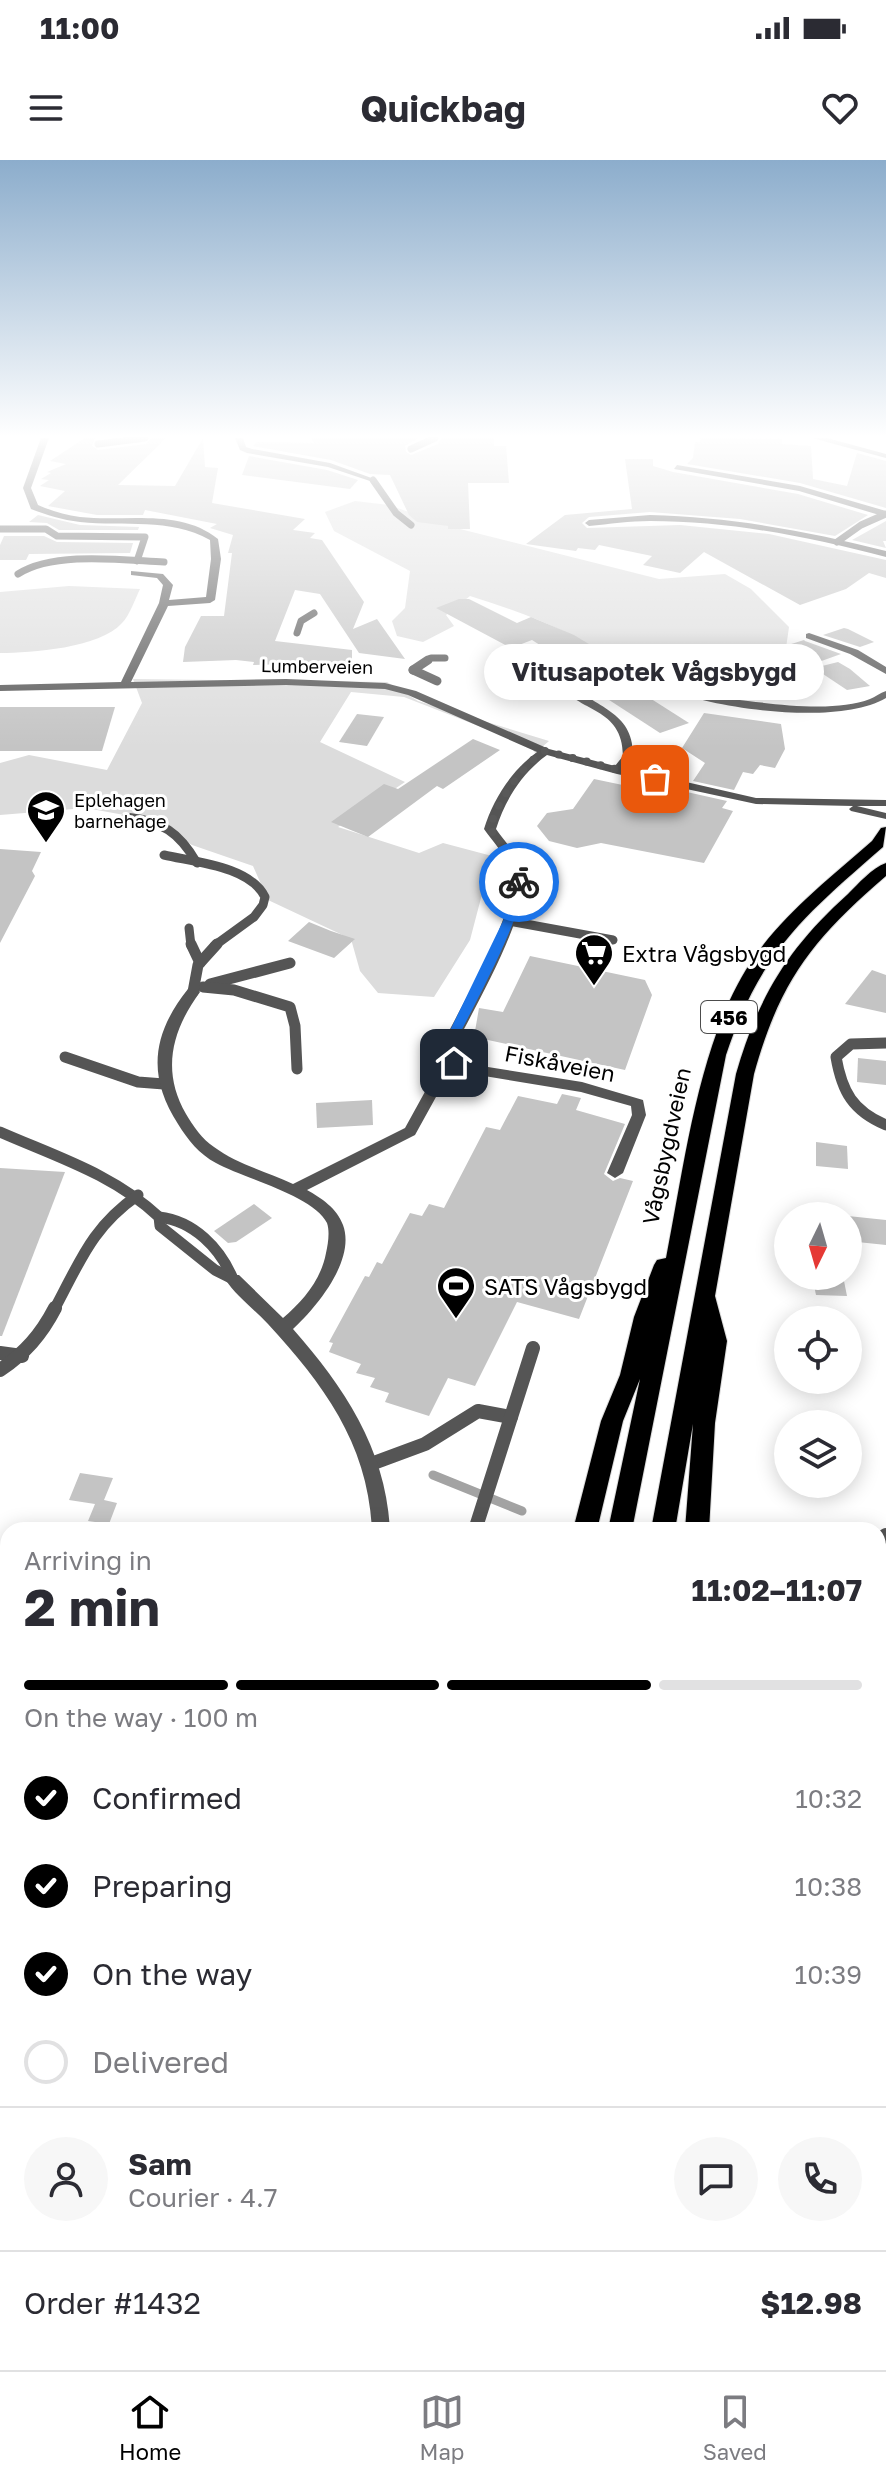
<!DOCTYPE html>
<html lang="en">
<head>
<meta charset="utf-8">
<style>
  :root { --surface:#fff; --page:#f7f7f7; --text:#2b2b33; --muted:#7c7c81; --line:#e1e1e2; --accent:#000 }
  body { margin:0; font-family:"Golos Text",sans-serif; background:var(--page); color:var(--text); height:100vh; display:flex; flex-direction:column; font-size:30px; white-space:nowrap }
  * { box-sizing:border-box; margin:0 }
  p { font-size:26px; color:var(--muted) }
  .icon { flex:none; width:44px; height:44px; fill:none; stroke:currentColor; stroke-width:2; stroke-linecap:round; stroke-linejoin:round }
  .map { position:relative; flex:1; overflow:hidden }
  .sheet { position:absolute; left:0px; top:1362px; width:886px; height:848px; display:flex; flex-direction:column; background:var(--surface); border-radius:24px 24px 0 0; box-shadow:0 4px 20px #0003 }
  .sheet>* { flex:none }
  .needle { width:52px; rotate:185deg }
  .controls { position:absolute; left:774px; top:1042px; display:grid; gap:16px }
  .controls a { display:grid; place-items:center; width:88px; height:88px; border-radius:50%; background:var(--surface); box-shadow:0 4px 20px #0003; font-size:40px }
  .pin { position:absolute; display:grid; place-items:center; width:68px; height:68px; color:#fff; margin:-34px; border-radius:16px; box-shadow:0 4px 12px #0006 }
  .courier { position:absolute; display:grid; place-items:center; width:80px; height:80px; margin:-40px; border:6px solid #1a73e8; border-radius:50%; background:#fff; color:#222; box-shadow:0 2px 10px #0007 }
  .bubble { position:absolute; height:56px; border-radius:28px; background:var(--surface); box-shadow:0 4px 20px #0003; font-size:26px; font-weight:700; line-height:56px; text-align:center }
  .summary em { font-style:normal; font-weight:700 }
  .summary div { display:flex; flex-direction:column-reverse }
  .summary { display:flex; align-items:center; justify-content:space-between; height:136px; padding:0 24px }
  h1 { font-size:52px; font-weight:700; line-height:60px }
  .bar { display:grid; grid-template-columns:repeat(4,1fr); gap:12px 8px; align-content:center; height:96px; padding:0 24px }
  .bar i { height:10px; border-radius:6px; background:var(--line) }
  .bar .on { background:var(--accent) }
  .bar p { grid-column:span 4 }
  .line { display:flex; align-items:center; gap:20px; padding:0 24px; border-top:2px solid var(--line) }
  .line div { flex:1 }
  .round { display:grid; place-items:center; flex:none; width:84px; height:84px; border-radius:42px; background:var(--page) }
  ol { padding:0 24px; list-style:none }
  li { display:flex; align-items:center; gap:24px; height:88px }
  li p { margin-inline-start:auto }
  li .icon { padding:8px; border-radius:50%; background:var(--accent); color:#fff; stroke-width:4 }
  li:last-child { color:var(--muted) }
  li i { width:44px; height:44px; border:4px solid var(--line); border-radius:50% }
  .status { display:flex; justify-content:space-between; align-items:center; height:56px; padding:0 40px; background:var(--surface); direction:ltr }
  .status svg { height:22px; fill:currentColor }
  header { display:flex; justify-content:space-between; align-items:center; height:104px; padding:0 24px; background:var(--surface); font-size:36px; font-weight:700 }
  .tab-bar { display:flex; justify-content:space-around; align-items:center; height:112px; border-top:2px solid var(--line); background:var(--surface); font-size:22px; color:var(--muted) }
  .tab-bar a { display:grid; justify-items:center; gap:4px }
  .tab-bar .on { color:var(--accent) }
  .map>svg:first-child { display:block }
</style>
</head>
<body>
<div class="status"><b>11:00</b><svg viewBox="0 0 49 12"><path d="M0 12V9h3v3zM5 12V6h3v6zM10 12V3h3v9zM15 12V0h3v12zM26 1h20v11H26zM47 4h2v5h-2z"/></svg></div>
<header><svg class="icon" aria-label="menu" viewBox="0 0 24 24"><path d="M4 6h16M4 12h16M4 18h16"/></svg>Quickbag<svg class="icon" aria-label="heart" viewBox="0 0 24 24"><path d="M12 20l-8-8c-3-5 5-10 8-4 3-6 11-1 8 4z"/></svg></header>
<div class="map">
<svg width="886" height="2210" viewBox="0 0 886 2210">
  <rect width="100%" height="100%" fill="#fff"/>
  <!-- green -->
  <g fill="#dcdcdc">
    <path d="M355,341L389,345L448,366L659,419L725,414L751,429L789,467L785,495L725,521L660,518L577,504L613,500C569,469 521,452 470,436L446,455L454,466L423,482L397,476L392,461L405,448L410,411L334,371L325,352Z"/>
    <path d="M69,426L140,429C135,439 130,455 122,463C100,488 31,493 0,493V432Z"/>
    <polygon points="133,519 387,522 418,541 549,581 535,593 530,586 404,537 351,532 320,582 405,622 338,667 419,693 443,683 492,696 470,780 434,837 378,833 360,811 351,779 268,740 253,706 192,685 146,659 86,648 0,655 0,603 29,595 107,610 142,543"/>
    <polygon points="0,2065 8,2067 8,2202 400,2202 400,2210 0,2210"/>
  </g>
  <g fill="none" stroke-linecap="round" stroke-linejoin="round">
    <!-- stream -->
    <polyline stroke="#a3a3a3" stroke-width="9" points="433,1315 522,1351"/>
  </g>
  <!-- building -->
  <g fill="#c4c4c4">
    <polygon points="85,278 95,278 92,286 98,290 146,284 151,278 166,278 118,325 175,326 203,278 205,307 218,308 212,343 305,359 293,370 315,373 310,378 322,380 364,442 353,469 377,459 405,499 359,493 320,434 295,430 275,481 352,490 352,502 253,505 254,502 236,500 183,502 185,487 201,456 224,456 232,393 228,393 233,375 210,368 217,364 145,350 143,355 97,355 48,346 65,331 40,326 49,320 41,319 51,313 47,312 66,304 50,301"/>
    <polygon points="311,278 418,278 405,286 406,292 411,295 438,284 441,278 494,278 494,286 506,286 509,323 468,323 470,369 448,369 448,366 417,362 409,355 390,315 370,314 331,300 253,286 257,282 314,283"/>
    <polygon points="701,278 782,279 782,284 811,286 813,319 847,326 857,293 886,301 886,348 800,323 687,304 693,298 695,282 700,282"/>
    <polygon points="249,296 327,310 358,320 350,329 242,315"/>
    <polygon points="625,299 653,299 653,306 673,312 798,334 868,355 835,376 740,359 650,352 589,357 582,363 587,368 680,365 769,374 886,400 886,418 869,413 846,429 800,445 704,392 680,413 643,405 652,396 599,385 595,390 578,388 576,391 526,384 565,355 632,349"/>
    <polygon points="38,355 80,365 139,367 138,370 59,370 47,363 29,362"/>
    <polygon points="886,361 886,381 883,381 886,388 852,380"/>
    <polygon points="4,376 44,376 57,382 133,383 130,393 29,394 26,400 0,400 0,385"/>
    <polygon points="459,439 469,439 517,463 531,457 574,475 607,495 573,506 532,480 511,488 436,448"/>
    <polygon points="844,468 848,469 874,482 860,487 823,475"/>
    <polygon points="804,480 805,481 841,494 813,504 785,486"/>
    <polygon points="838,502 850,509 870,526 847,530 814,508"/>
    <polygon points="604,519 623,521 689,563 660,573 586,525"/>
    <polygon points="0,547 115,547 102,591 0,591"/>
    <polygon points="704,553 781,564 785,589 775,608 760,605 753,614 743,612 734,630 693,621 705,603 682,588"/>
    <polygon points="357,554 384,557 367,586 339,582"/>
    <polygon points="473,579 500,590 443,629 437,626 368,677 331,662 384,624 398,629"/>
    <polygon points="594,619 656,632 660,626 727,641 722,648 733,651 704,703 601,683 577,688 549,681 537,666 547,653 573,649"/>
    <polygon points="0,689 41,692 32,711 35,716 0,783"/>
    <polygon points="309,762 331,771 355,779 334,798 288,781"/>
    <polygon points="530,796 645,820 652,835 625,910 474,877 479,848 503,852"/>
    <polygon points="872,810 886,815 886,853 845,844"/>
    <polygon points="858,898 886,901 886,925 857,922"/>
    <polygon points="562,934 581,938 576,950 625,964 604,1014 613,1021 620,1018 633,1021 579,1159 517,1142 475,1226 448,1218 429,1256 385,1242 389,1233 370,1227 375,1218 356,1213 361,1204 329,1192 333,1183 329,1182 365,1116 369,1117 377,1102 382,1104 410,1053 422,1056 429,1044 444,1048 486,967 500,970 518,936 557,944"/>
    <polygon points="372,940 373,965 317,968 316,943"/>
    <polygon points="816,982 847,986 848,1009 816,1006"/>
    <polygon points="0,1008 65,1012 2,1176 0,1176"/>
    <polygon points="254,1044 272,1058 236,1082 228,1083 214,1071"/>
    <polygon points="848,1056 886,1060 886,1085 848,1081"/>
    <polygon points="812,1116 843,1116 847,1136 816,1135"/>
    <polygon points="80,1313 113,1318 104,1340 117,1343 109,1364 88,1361 95,1344 69,1340"/>
  </g>
  <g fill="none" stroke-linecap="round" stroke-linejoin="round">
    <!-- primary casing -->
    <g stroke="#dbdbdb" stroke-width="2">
      <g id="primary">
        <path d="M886,667L883,687C803,757 761,791 726,895L632,1370H608L640,1219L623,1261L597,1370H573L601,1261L620,1215L634,1157L654,1105L657,1100L666,1098C685,1003 699,875 755,796C787,751 831,717 872,681L881,668Z"/>
        <path d="M886,703V716C813,779 780,820 754,914L715,1136L727,1181L715,1263L709,1370H685L693,1264L675,1370H651L736,914C758,837 788,788 848,734C858,724 872,708 886,703Z"/>
        <polygon points="449,2202 483,2202 482,2210 448,2210"/>
        <rect x="499" y="2202" width="34" height="8"/>
        <polygon points="581,2202 615,2202 616,2210 582,2210"/>
        <polygon points="633,2202 667,2202 668,2210 634,2210"/>
      </g>
    </g>
    <!-- service-far4 -->
    <g stroke="#555" stroke-width="7">
      <polyline points="98,284 145,278"/>
      <polyline points="411,289 435,278"/>
      <polyline points="373,320 396,353 411,365"/>
      <polyline points="0,369 46,369 57,376 145,377 137,401"/>
      <polyline points="837,382 861,365 886,354"/>
      <path d="M18,414C54,391 122,400 164,402"/>
      <polyline points="297,473 301,461 314,453"/>
      <polyline points="425,502 431,498 445,498"/>
    </g>
    <!-- service-far3 -->
    <g stroke="#555" stroke-width="9">
      <polyline points="413,510 428,500"/>
      <polyline points="413,510 437,521"/>
      <path d="M126,657C162,661 179,672 197,703"/>
      <path d="M164,695C194,702 250,706 265,737L263,745L254,757L214,786"/>
      <polyline points="509,761 613,780"/>
      <polyline points="189,768 191,786"/>
    </g>
    <!-- service-far2 -->
    <g stroke="#555" stroke-width="11">
      <polyline points="191,784 200,803"/>
      <polyline points="210,824 290,803"/>
      <polyline points="203,827 234,830 290,847 295,866 297,909"/>
      <polyline points="193,832 198,805 217,784"/>
      <path d="M886,883L851,884L836,897C842,932 853,951 886,965"/>
      <polyline points="65,897 138,922 164,924"/>
      <path d="M0,972C57,997 113,1014 159,1057L160,1066L215,1110L233,1119"/>
      <path d="M159,1057C194,1061 220,1088 233,1119"/>
      <path d="M54,1150C80,1102 91,1068 138,1035"/>
    </g>
    <!-- service-far1 -->
    <g stroke="#555" stroke-width="14">
      <polyline points="0,1193 22,1196"/>
      <path d="M0,1210C25,1193 41,1175 55,1148"/>
      <polyline points="371,1304 425,1284 478,1251 511,1257"/>
      <polyline points="475,1370 533,1188"/>
      <polyline points="878,1380 886,1375"/>
      <polyline points="878,1452 886,1473"/>
      <polyline points="0,1600 8,1598"/>
    </g>
    <!-- service -->
    <g stroke="#555" stroke-width="18">
      <polyline points="878,1798 886,1793"/>
      <polyline points="878,1908 886,1909"/>
    </g>
    <!-- minor -->
    <g fill="#555" fill-rule="evenodd">
      <path d="M41,278H49L31,328L38,345C52,351 65,355 80,357C125,362 180,348 218,379L221,399L215,440L210,443L168,446L131,522L286,519L385,523L416,531L549,589L615,606L623,596C623,546 577,553 559,523C583,491 668,524 699,533C715,537 731,539 748,541C782,545 837,552 870,539C875,537 880,533 886,531V538C845,562 756,552 711,542C676,535 600,500 569,523C595,548 634,551 633,596L625,608L756,638L886,640V646H857L886,653V659L851,651L849,649L853,646L756,644L617,614L547,595C522,613 505,640 496,669C504,681 520,697 523,710C533,748 475,846 457,883L455,895L459,900L469,904L582,922L643,940L646,955L623,1013L615,1018L607,1013L632,955L631,946L581,932L466,913L452,908L415,975L307,1030C321,1038 337,1048 343,1065C356,1100 316,1148 293,1169C345,1228 386,1290 390,1370H372C368,1284 324,1225 268,1164C254,1149 236,1136 225,1119L227,1115H239L283,1158C303,1141 321,1120 326,1093C328,1084 330,1072 327,1063C314,1036 243,1018 216,1003C199,994 188,980 178,964C147,916 152,874 188,829H198L200,832C172,870 161,911 186,954C193,966 202,979 214,987C237,1004 267,1012 293,1024L405,968L443,899L441,895L443,883C461,845 520,749 511,711C508,697 492,681 484,669C493,639 512,610 537,592L408,535L385,529L286,525L0,531V525L121,522L159,443L163,425L157,418L131,415V411L163,414L173,425L169,440L206,437L211,399L210,380C169,357 125,367 80,362C62,360 47,355 31,349L23,328Z"/>
      <polygon points="235,278 243,278 246,287 252,289 330,303 377,320 373,322 328,307 247,293 240,290"/>
      <polygon points="812,278 827,278 886,294 886,298"/>
      <polygon points="677,305 800,326 886,351 886,357 799,331 674,309"/>
      <path d="M650,355C731,357 808,371 886,391V397C809,377 730,361 650,361C630,361 609,364 589,366L585,363L589,360Z"/>
      <polygon points="809,473 858,490 886,507 886,514 850,494 806,478 806,474"/>
    </g>
    <!-- tertiary -->
    <g fill="#555" fill-rule="evenodd">
      <polygon points="878,1623 886,1625 886,1645 878,1643"/>
      <polygon points="878,1661 886,1663 886,1685 878,1683"/>
    </g>
    <!-- primary -->
    <use href="#primary" fill="#000" fill-rule="evenodd"/>
  </g>
  <!-- sky -->
  <linearGradient id="sky" x2="0" y2="1"><stop stop-color="#8cadcc"/><stop offset="0.47" stop-color="#fff"/><stop offset="1" stop-color="#fff" stop-opacity="0"/></linearGradient>
  <rect width="886" height="588" fill="url(#sky)"/>
  <!-- route -->
  <path fill="#1a73e8" d="M516,720H523C529,746 470,853 455,883L454,895L460,903L450,906L442,895L444,883L503,761Z"/>
  <g fill="none" stroke-linecap="round" stroke-linejoin="round">
    <!-- done -->
    <path stroke="#595959" stroke-width="8" stroke-dasharray="0 14.4" d="M519,722L512,698L490,669C496,643 522,605 545,591L655,619"/>
  </g>
  <!-- icons -->
  <defs>
    <g id="school-pin" transform="scale(2)"><path d="M0 17L-7.5 6A9.5 9.5 0 1 1 7.5 6Z" fill="#000" stroke="#fff"/><path d="M0-5L7-2L0 1L-7-2ZM-4 1L0 2.5L4 1V4Q0 6-4 4Z" fill="#fff"/></g>
    <g id="supermarket-pin" transform="scale(2)"><path d="M0 17L-7.5 6A9.5 9.5 0 1 1 7.5 6Z" fill="#000" stroke="#fff"/><path d="M-6-5.5h2.5l.6 2H6L4.5 2H-2.5L-4.4-4H-6ZM-1.5 3.2a1.3 1.3 0 1 0 .1 0ZM3 3.2a1.3 1.3 0 1 0 .1 0Z" fill="#fff"/></g>
    <g id="stadium-pin" transform="scale(2)"><path d="M0 17L-7.5 6A9.5 9.5 0 1 1 7.5 6Z" fill="#000" stroke="#fff"/><path d="M0-5a6.5 5 0 1 0 0 10a6.5 5 0 1 0 0-10ZM-3.5-1.8h7v3.6h-7Z" fill="#fff"/></g>
  </defs>
  <g fill-rule="evenodd">
    <use href="#school-pin" x="46" y="650"/>
    <use href="#supermarket-pin" x="594" y="793"/>
    <use href="#stadium-pin" x="456" y="1126"/>
  </g>
  <g text-anchor="middle" dominant-baseline="central" stroke-width="6" stroke-linejoin="round" paint-order="stroke">
    <!-- far-street labels -->
    <g font-size="18" fill="#000" stroke="#fff">
      <text transform="translate(317 506) rotate(1)">Lumberveien</text>
    </g>
    <!-- far-poi labels -->
    <g font-size="18" fill="#000" stroke="#fff" text-anchor="start">
      <text x="74" y="640">Eplehagen<tspan x="74" dy="21">barnehage</tspan></text>
    </g>
    <!-- shield labels -->
    <rect fill="#fff" stroke="#4c4c4c" stroke-width="2" x="701" y="841" width="56" height="32" rx="6"/>
    <g font-size="20" font-weight="bold" fill="#000">
      <text x="729" y="857">456</text>
    </g>
    <!-- poi labels -->
    <g font-size="22" fill="#000" stroke="#fff" text-anchor="start">
      <text x="622" y="793">Extra Vågsbygd</text>
      <text x="484" y="1126">SATS Vågsbygd</text>
    </g>
    <!-- street labels -->
    <g font-size="22" fill="#000" stroke="#fff">
      <text transform="translate(560 903) rotate(11)">Fiskåveien</text>
      <text transform="translate(666 986) rotate(-78)">Vågsbygdveien</text>
    </g>
  </g>
</svg>
<div class="controls">
<a><svg class="needle" viewBox="-14 -14 28 28"><path d="M0-13l5 13h-10z" fill="#e53935"/><path d="M0 13l5-13h-10z" fill="#7c7c81"/></svg></a>
<a><svg class="icon" aria-label="locate" viewBox="0 0 24 24"><circle cx="12" cy="12" r="6"/><path d="M12 2v4M12 18v4M2 12h4M18 12h4"/></svg></a>
<a><svg class="icon" aria-label="layers" viewBox="0 0 24 24"><path d="M12 4l9 5-9 5-9-5zM3 14l9 5 9-5"/></svg></a>
</div>
<div class="pin" style="left:655px;top:619px;background:#ea580c"><svg class="icon" aria-label="bag" viewBox="0 0 24 24"><path d="M5 8h14l-1 12H6zM9 8a3 3 0 0 1 6 0"/></svg></div>
<div class="pin" style="left:454px;top:903px;background:#1f2937"><svg class="icon" aria-label="home" viewBox="0 0 24 24"><path d="M3 11l9-7 9 7M6 9v11h12V9"/></svg></div>
<div class="courier" style="left:519px;top:722px"><svg class="icon" aria-label="bike" viewBox="0 0 24 24"><circle cx="6" cy="16" r="4"/><circle cx="18" cy="16" r="4"/><path d="M6 16l4-8h5l3 8M10 8l3 8H6M13 5h3"/></svg></div>
<div class="bubble" style="left:484px;top:484px;width:340px">Vitusapotek Vågsbygd</div>
<section class="sheet">
<div class="summary"><div><h1>2 min</h1><p>Arriving in</p></div><em>11:02–11:07</em></div>
<div class="bar"><i class="on"></i><i class="on"></i><i class="on"></i><i></i><p>On the way · 100 m</p></div>
<ol>
<li><svg class="icon" aria-label="check" viewBox="0 0 24 24"><path d="M5 12l5 5 9-10"/></svg>Confirmed<p>10:32</p></li>
<li><svg class="icon" aria-label="check" viewBox="0 0 24 24"><path d="M5 12l5 5 9-10"/></svg>Preparing<p>10:38</p></li>
<li><svg class="icon" aria-label="check" viewBox="0 0 24 24"><path d="M5 12l5 5 9-10"/></svg>On the way<p>10:39</p></li>
<li><i></i>Delivered</li>
</ol>
<div class="line" style="height:144px"><a class="round"><svg class="icon" aria-label="person" viewBox="0 0 24 24"><circle cx="12" cy="8" r="4"/><path d="M4 21q1-7 8-7t8 7"/></svg></a><div><b>Sam</b><p>Courier · 4.7</p></div><a class="round"><svg class="icon" aria-label="chat" viewBox="0 0 24 24"><path d="M4 5h16v11H9l-5 4z"/></svg></a><a class="round"><svg class="icon" aria-label="phone" viewBox="0 0 24 24"><path d="M5 4h4l2 5-3 2q2 4 5 5l2-3 5 2v4C11 20 4 13 5 4z"/></svg></a></div>
<div class="line" style="height:104px"><div>Order #1432</div><b>$12.98</b></div>
</section>
</div>
<nav class="tab-bar">
<a class="on"><svg class="icon" aria-label="home" viewBox="0 0 24 24"><path d="M3 11l9-7 9 7M6 9v11h12V9"/></svg>Home</a>
<a><svg class="icon" aria-label="map" viewBox="0 0 24 24"><path d="M3 6l6-2 6 2 6-2v14l-6 2-6-2-6 2zM9 4v14M15 6v14"/></svg>Map</a>
<a><svg class="icon" aria-label="saved" viewBox="0 0 24 24"><path d="M7 4h10v16l-5-4-5 4z"/></svg>Saved</a>
</nav>
</body>
</html>
